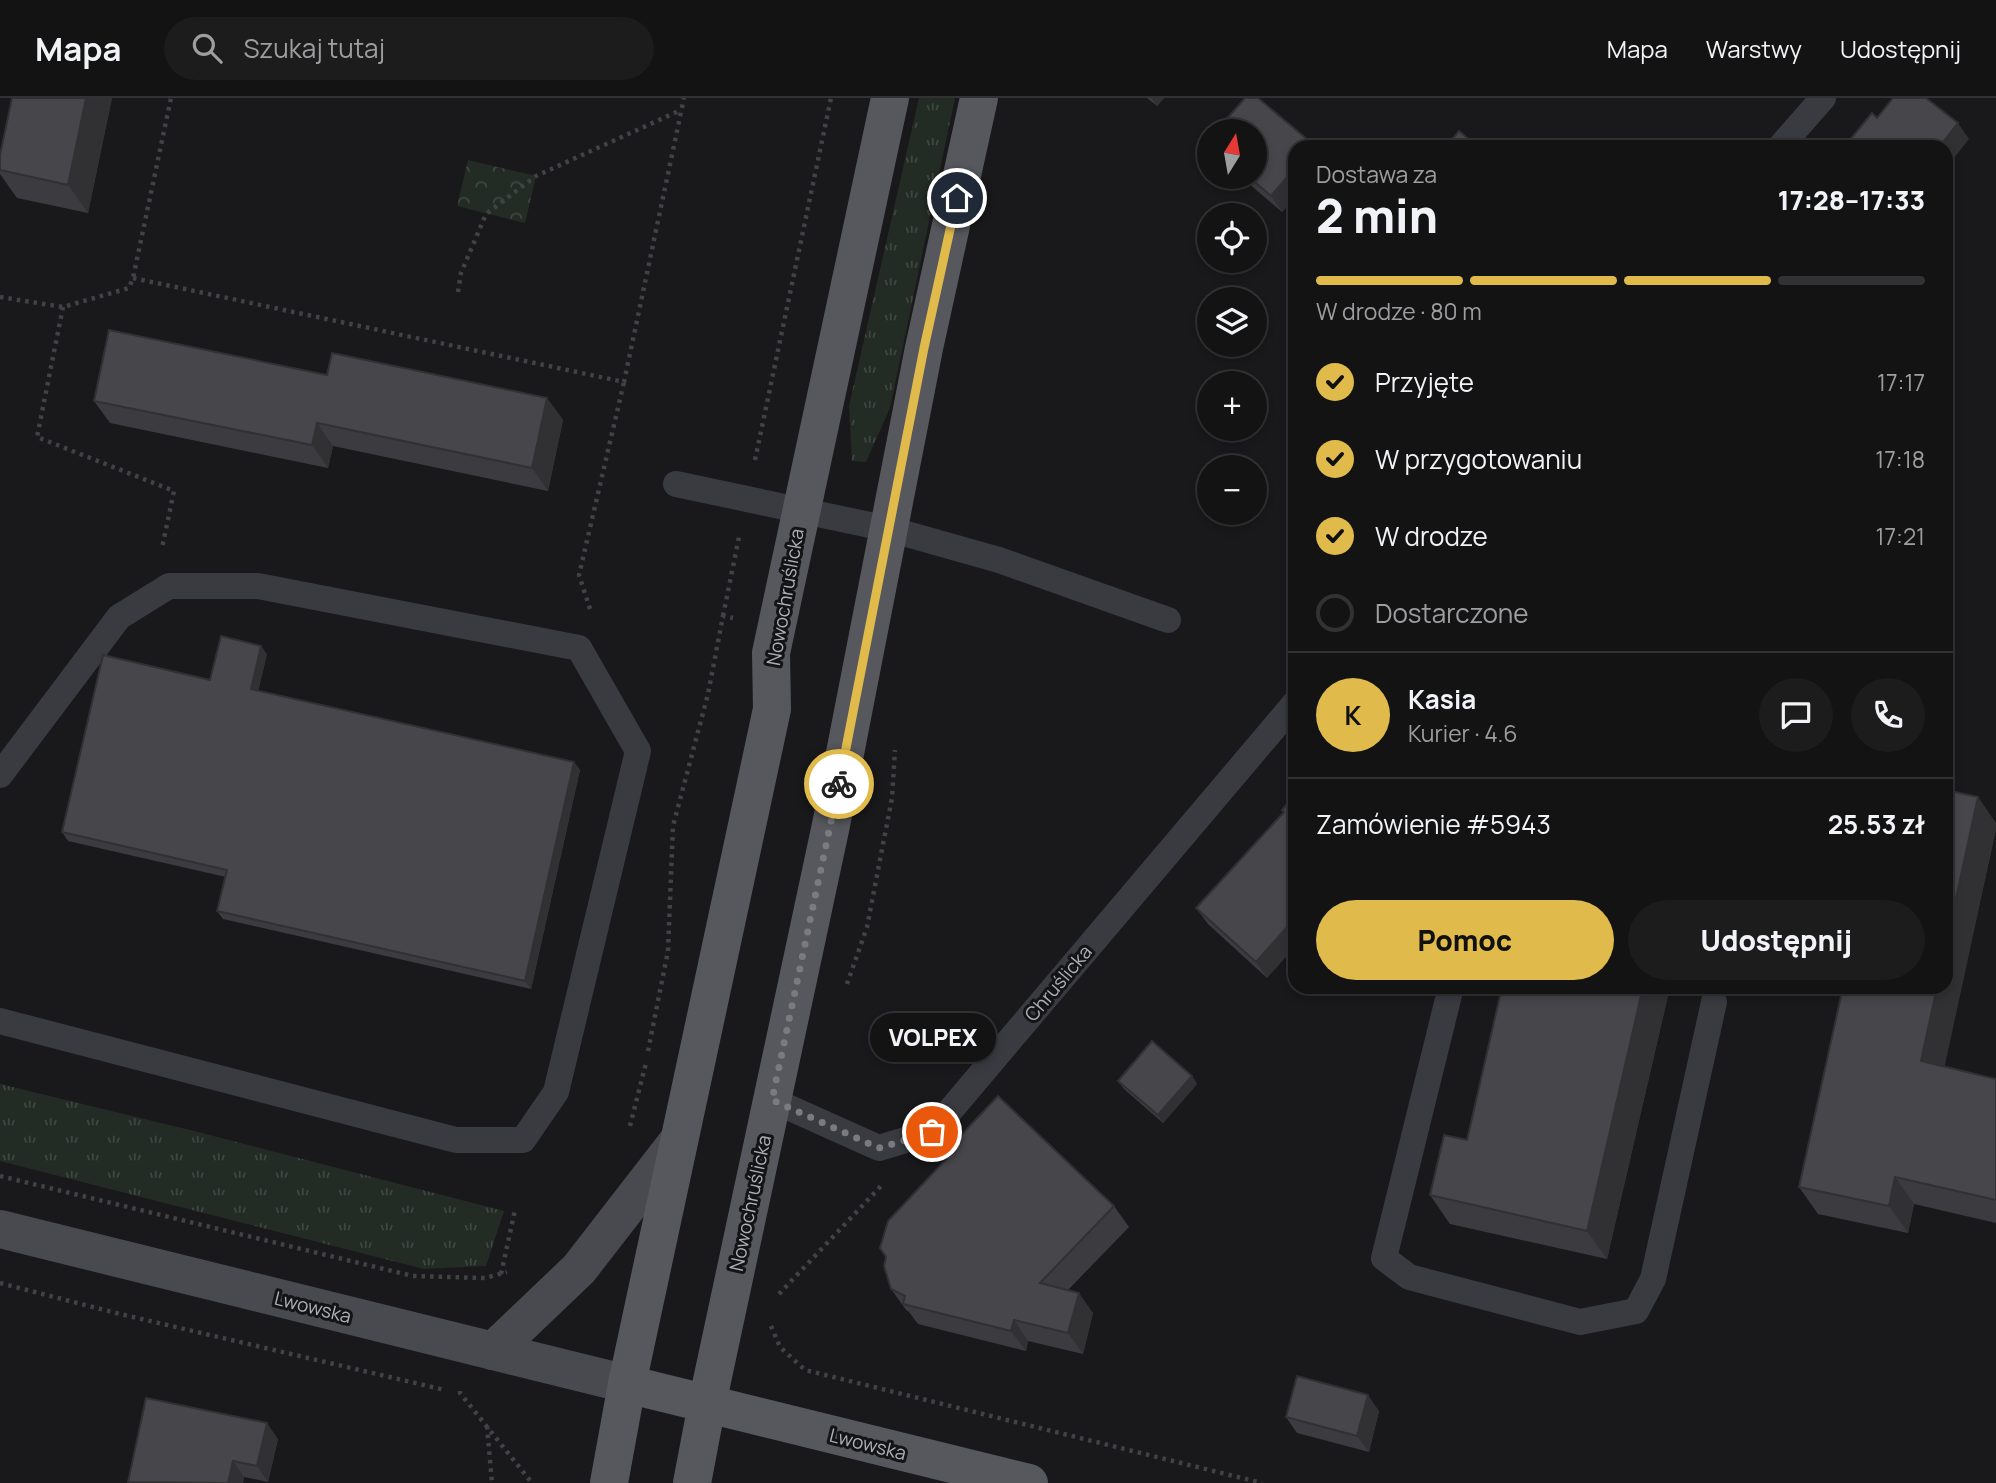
<!DOCTYPE html>
<html lang="pl">
<head>
<meta charset="utf-8">
<style>
  :root { --surface:#131314; --page:#1c1c1d; --text:#f1f3f6; --muted:#9d9ea0; --line:#323234; --accent:#e0bb4c }
  body { margin:0; font-family:Manrope,sans-serif; background:var(--page); color:var(--text); height:100vh; display:flex; flex-direction:column; font-size:26px; white-space:nowrap }
  * { box-sizing:border-box; margin:0 }
  p { font-size:23px; color:var(--muted) }
  .icon { flex:none; width:38px; height:38px; fill:none; stroke:currentColor; stroke-width:2; stroke-linecap:round; stroke-linejoin:round }
  .map { position:relative; flex:1; overflow:hidden }
  .panel { position:absolute; left:1288px; top:42px; width:665px; height:854px; display:flex; flex-direction:column; background:var(--surface); border-radius:21px; box-shadow:0 4px 10px #0003,0 0 0 2px var(--line) }
  .panel>* { flex:none }
  .needle { width:46px; rotate:11deg }
  .controls { position:absolute; left:1197px; top:21px; display:grid; gap:14px }
  .controls a { display:grid; place-items:center; width:70px; height:70px; border-radius:50%; background:var(--surface); box-shadow:0 4px 10px #0003,0 0 0 2px var(--line); font-size:35px }
  .pin { position:absolute; display:grid; place-items:center; width:60px; height:60px; color:#fff; margin:-30px; border:4px solid #fff; border-radius:50%; box-shadow:0 2px 7px #0007 }
  .courier { position:absolute; display:grid; place-items:center; width:70px; height:70px; margin:-35px; border:5px solid #e0bb4c; border-radius:50%; background:#fff; color:#222; box-shadow:0 2px 9px #0007 }
  .bubble { position:absolute; height:49px; border-radius:24px; background:var(--surface); box-shadow:0 4px 10px #0003,0 0 0 2px var(--line); font-size:23px; font-weight:800; line-height:49px; text-align:center }
  .head em { font-style:normal; font-weight:800 }
  .head div { display:flex; flex-direction:column-reverse }
  .head { display:flex; align-items:center; justify-content:space-between; height:119px; padding:0 28px }
  h1 { font-size:46px; font-weight:800; line-height:52px }
  .bar { display:grid; grid-template-columns:repeat(4,1fr); gap:10px 7px; align-content:center; height:84px; padding:0 28px }
  .bar i { height:9px; border-radius:5px; background:var(--line) }
  .bar .on { background:var(--accent) }
  .bar p { grid-column:span 4 }
  .line { display:flex; align-items:center; gap:18px; padding:0 28px; border-top:2px solid var(--line) }
  .line div { flex:1 }
  .round { display:grid; place-items:center; flex:none; width:74px; height:74px; border-radius:37px; background:var(--page) }
  ol { padding:0 28px; list-style:none }
  li { display:flex; align-items:center; gap:21px; height:77px }
  li p { margin-inline-start:auto }
  li .icon { padding:7px; border-radius:50%; background:var(--accent); color:#111; stroke-width:4 }
  li:last-child { color:var(--muted) }
  li i { width:38px; height:38px; border:4px solid var(--line); border-radius:50% }
  .button { display:flex; gap:14px; margin-top:auto; padding:14px 28px }
  .button a { flex:1; height:80px; border-radius:42px; background:var(--accent); color:#111; font-size:28px; font-weight:800; line-height:80px; text-align:center }
  .button a+a { background:var(--page); color:var(--text) }
  header { display:flex; align-items:center; gap:42px; box-sizing:border-box; height:98px; padding:0 35px; background:var(--surface); border-bottom:2px solid var(--line) }
  header strong { font-size:33px }
  nav { display:flex; gap:38px; margin-inline-start:auto; font-size:24px }
  .search { width:490px; height:63px; background:var(--page); display:flex; align-items:center; gap:18px; box-sizing:border-box; padding:0 24px; border-radius:38px; color:var(--muted); font-size:26px }
  .map>svg:first-child { display:block }
</style>
</head>
<body>
<header>
<strong>Mapa</strong>
<div class="search"><svg class="icon" aria-label="search" viewBox="0 0 24 24"><circle cx="10" cy="10" r="6"/><path d="M15 15l6 6"/></svg>Szukaj tutaj</div>
<nav><a>Mapa</a><a>Warstwy</a><a>Udostępnij</a></nav>
</header>
<div class="map">
<svg width="1996" height="1385" viewBox="0 0 1996 1385">
  <defs>
    <pattern id="grass-tufts" width="24" height="20" patternUnits="userSpaceOnUse" patternTransform="scale(1.75)"><rect width="24" height="20" fill="#232b25"/><path d="M3 7l-1-3M5 7V3M7 7l1-3M15 17l-1-3M17 17v-4M19 17l1-3" fill="none" stroke="#404743"/></pattern>
    <pattern id="park-crowns" width="20" height="18" patternUnits="userSpaceOnUse" patternTransform="scale(1.75)"><rect width="20" height="18" fill="#232b25"/><path d="M2 6a3 3 0 1 1 6 0M12 15a3 3 0 1 1 6 0" fill="none" stroke="#404743"/></pattern>
  </defs>
  <rect width="100%" height="100%" fill="#19191b"/>
  <!-- grass -->
  <g fill="url(#grass-tufts)">
    <polygon points="919,0 955,0 890,310 866,364 852,363 849,308"/>
    <polygon points="0,986 198,1034 504,1113 486,1168 424,1171 0,1063"/>
  </g>
  <!-- park -->
  <polygon fill="url(#park-crowns)" points="468,62 536,78 525,125 457,108"/>
  <g fill="none" stroke-linecap="round" stroke-linejoin="round">
    <!-- path -->
    <g stroke="#414246" stroke-width="4.5" stroke-dasharray="3.5 5" stroke-linecap="butt">
      <polyline points="133,180 624,284 684,0"/>
      <polyline points="458,194 461,175 486,116 536,78 681,12"/>
      <polyline points="0,199 63,209 129,190 133,180 171,0"/>
      <polyline points="63,209 37,339 174,393 162,450"/>
      <polyline points="755,362 831,0"/>
      <polyline points="590,511 579,477 624,284"/>
      <polyline points="723,518 739,439"/>
      <polyline points="847,886 867,829 892,700 895,652"/>
      <polyline points="648,953 668,853 673,728 708,596 723,518 733,520"/>
      <polyline points="630,1028 646,965"/>
      <polyline points="0,1078 413,1178 485,1180 507,1174"/>
      <polyline points="501,1176 515,1112"/>
      <polyline points="0,1185 120,1216 445,1292"/>
      <polyline points="779,1196 881,1088"/>
      <polyline points="771,1228 780,1249 805,1272 1262,1385"/>
      <polyline points="460,1293 460,1295 532,1385"/>
      <polyline points="487,1328 492,1385"/>
    </g>
    <!-- lane -->
    <g stroke="#3a3b40" stroke-width="26">
      <polyline points="1780,49 1823,0"/>
      <polyline points="676,386 889,431 999,462 1168,522"/>
      <polyline points="0,677 119,519 169,488 258,488 579,550 638,653 556,994 523,1042 456,1042 0,923"/>
      <polyline points="1451,889 1384,1160 1409,1179 1580,1224 1636,1213 1653,1181 1714,904"/>
      <polyline points="772,1002 879,1050 932,1034 1295,605"/>
    </g>
    <!-- secondary -->
    <g stroke="#494a4f" stroke-width="38">
      <polyline points="0,1131 627,1286"/>
      <polyline points="493,1253 579,1171 679,1042"/>
    </g>
    <!-- primary -->
    <g stroke="#57585e" stroke-width="38">
      <polyline points="627,1286 1029,1385"/>
      <polyline points="609,1385 627,1286 772,611 771,555 890,0"/>
      <polyline points="692,1385 707,1306 831,727 924,250 979,0"/>
    </g>
  </g>
  <!-- wall -->
  <g fill="#3c3c40">
    <polygon points="12,0 112,0 88,115 17,100 0,76 0,57"/>
    <polygon points="1147,0 1164,0 1157,8"/>
    <polygon points="1245,0 1258,0 1316,49 1295,49 1295,99 1282,114 1241,79 1255,79 1255,33 1216,33"/>
    <polygon points="327,277 547,300 563,322 548,393 333,348 328,370 110,325 94,303"/>
    <polygon points="267,556 258,593 574,664 580,672 531,891 223,821 217,813 226,779 68,743 62,734 210,582"/>
    <polygon points="1295,697 1267,880 1208,826 1196,810 1284,714 1282,712"/>
    <polygon points="1996,731 1944,968 1996,981 1996,1125 1914,1106 1908,1135 1818,1116 1799,1089"/>
    <polygon points="1502,889 1670,889 1607,1161 1450,1126 1430,1097 1467,1042"/>
    <polygon points="1192,978 1197,986 1163,1025 1124,991 1118,983"/>
    <polygon points="946,1053 1114,1108 1129,1129 1068,1192 1093,1215 1083,1256 1028,1243 1026,1253 918,1226 909,1214 906,1212 891,1191 949,1058"/>
    <polygon points="1379,1313 1369,1354 1297,1335 1286,1319"/>
    <polygon points="278,1341 268,1384 244,1379 243,1385 128,1384"/>
  </g>
  <!-- shaded-wall -->
  <g fill="#313134">
    <polygon points="86,0 112,0 88,115 68,87"/>
    <polygon points="1151,0 1164,0 1157,8"/>
    <polygon points="1958,25 1969,41 1946,70 1946,49 1939,49"/>
    <polygon points="1295,70 1295,99 1282,114 1271,98"/>
    <polygon points="547,300 563,322 548,393 532,370"/>
    <polygon points="317,325 333,348 328,370 312,347"/>
    <polygon points="261,548 267,556 257,599 251,591"/>
    <polygon points="574,664 580,672 531,891 525,883"/>
    <polygon points="1978,699 1996,725 1996,731 1940,990 1921,963 1937,889 1946,889 1946,846"/>
    <polygon points="1295,820 1295,849 1267,880 1256,864"/>
    <polygon points="1643,889 1670,889 1607,1161 1587,1133"/>
    <polygon points="1192,978 1197,986 1163,1025 1158,1017"/>
    <polygon points="1895,1079 1914,1106 1908,1135 1889,1108"/>
    <polygon points="1079,1195 1093,1215 1083,1256 1068,1235"/>
    <polygon points="1014,1222 1028,1243 1026,1253 1011,1233"/>
    <polygon points="1368,1297 1379,1313 1369,1354 1357,1338"/>
    <polygon points="267,1325 278,1341 268,1384 257,1368"/>
    <polygon points="233,1363 244,1379 243,1385 228,1385"/>
  </g>
  <!-- building -->
  <g fill="#46464b" stroke="#313134" stroke-width="2">
    <polygon points="12,0 86,0 68,87 0,72 0,57"/>
    <polygon points="1245,0 1258,0 1314,47 1313,49 1295,49 1295,70 1271,98 1249,79 1255,79 1255,33 1216,33"/>
    <polygon points="1893,0 1926,0 1958,25 1939,49 1844,49 1872,15 1877,20"/>
    <polygon points="1459,33 1478,49 1446,49"/>
    <polygon points="109,232 327,277 332,255 547,300 532,370 317,325 312,347 94,303"/>
    <polygon points="221,538 261,548 251,591 574,664 525,883 217,813 227,772 62,734 103,557 210,582"/>
    <polygon points="1946,692 1978,699 1946,846"/>
    <polygon points="1295,697 1295,820 1256,864 1196,810 1284,714 1282,712"/>
    <polygon points="1502,889 1643,889 1587,1133 1430,1097 1444,1037 1467,1042"/>
    <polygon points="1843,889 1937,889 1921,963 1996,981 1996,1102 1895,1079 1889,1108 1799,1089"/>
    <polygon points="1152,943 1192,978 1158,1017 1118,983"/>
    <polygon points="998,998 1114,1108 1040,1185 1079,1195 1068,1235 1014,1222 1011,1233 903,1206 905,1198 891,1191 884,1168 886,1159 880,1150 888,1123 950,1057 946,1053"/>
    <polygon points="1297,1278 1368,1297 1357,1338 1286,1319"/>
    <polygon points="146,1300 267,1325 257,1368 233,1363 228,1385 128,1384"/>
  </g>
  <g fill="none" stroke-linecap="round" stroke-linejoin="round">
    <!-- done -->
    <polyline stroke="#797b82" stroke-width="7" stroke-dasharray="0 12.6" points="839,686 772,1002 879,1050 932,1034"/>
    <!-- route -->
    <polyline stroke="#e0bb4c" stroke-width="9" points="839,686 924,250 957,100"/>
  </g>
  <g text-anchor="middle" dominant-baseline="central" stroke-width="6" stroke-linejoin="round" paint-order="stroke">
    <!-- street labels -->
    <g font-size="19" fill="#adb0b9" stroke="#141416">
      <text transform="translate(785 499) rotate(-80)">Nowochruślicka</text>
      <text transform="translate(1058 885) rotate(-50)">Chruślicka</text>
      <text transform="translate(750 1105) rotate(-78)">Nowochruślicka</text>
      <text transform="translate(313 1209) rotate(14)">Lwowska</text>
      <text transform="translate(868 1346) rotate(14)">Lwowska</text>
    </g>
  </g>
</svg>
<div class="controls">
<a><svg class="needle" viewBox="-14 -14 28 28"><path d="M0-13l5 13h-10z" fill="#e53935"/><path d="M0 13l5-13h-10z" fill="#9d9ea0"/></svg></a>
<a><svg class="icon" aria-label="locate" viewBox="0 0 24 24"><circle cx="12" cy="12" r="6"/><path d="M12 2v4M12 18v4M2 12h4M18 12h4"/></svg></a>
<a><svg class="icon" aria-label="layers" viewBox="0 0 24 24"><path d="M12 4l9 5-9 5-9-5zM3 14l9 5 9-5"/></svg></a>
<a>+</a>
<a>−</a>
</div>
<div class="pin" style="left:932px;top:1034px;background:#ea580c"><svg class="icon" aria-label="bag" viewBox="0 0 24 24"><path d="M5 8h14l-1 12H6zM9 8a3 3 0 0 1 6 0"/></svg></div>
<div class="pin" style="left:957px;top:100px;background:#1f2937"><svg class="icon" aria-label="home" viewBox="0 0 24 24"><path d="M3 11l9-7 9 7M6 9v11h12V9"/></svg></div>
<div class="courier" style="left:839px;top:686px"><svg class="icon" aria-label="bike" viewBox="0 0 24 24"><circle cx="6" cy="16" r="4"/><circle cx="18" cy="16" r="4"/><path d="M6 16l4-8h5l3 8M10 8l3 8H6M13 5h3"/></svg></div>
<div class="bubble" style="left:870px;top:915px;width:126px">VOLPEX</div>
<section class="panel">
<div class="head"><div><h1>2 min</h1><p>Dostawa za</p></div><em>17:28–17:33</em></div>
<div class="bar"><i class="on"></i><i class="on"></i><i class="on"></i><i></i><p>W drodze · 80 m</p></div>
<ol>
<li><svg class="icon" aria-label="check" viewBox="0 0 24 24"><path d="M5 12l5 5 9-10"/></svg>Przyjęte<p>17:17</p></li>
<li><svg class="icon" aria-label="check" viewBox="0 0 24 24"><path d="M5 12l5 5 9-10"/></svg>W przygotowaniu<p>17:18</p></li>
<li><svg class="icon" aria-label="check" viewBox="0 0 24 24"><path d="M5 12l5 5 9-10"/></svg>W drodze<p>17:21</p></li>
<li><i></i>Dostarczone</li>
</ol>
<div class="line" style="height:126px"><b class="round" style="background:var(--accent);color:#111">K</b><div><b>Kasia</b><p>Kurier · 4.6</p></div><a class="round"><svg class="icon" aria-label="chat" viewBox="0 0 24 24"><path d="M4 5h16v11H9l-5 4z"/></svg></a><a class="round"><svg class="icon" aria-label="phone" viewBox="0 0 24 24"><path d="M5 4h4l2 5-3 2q2 4 5 5l2-3 5 2v4C11 20 4 13 5 4z"/></svg></a></div>
<div class="line" style="height:91px"><div>Zamówienie #5943</div><b>25.53 zł</b></div>
<div class="button"><a>Pomoc</a><a>Udostępnij</a></div>
</section>
</div>
</body>
</html>
